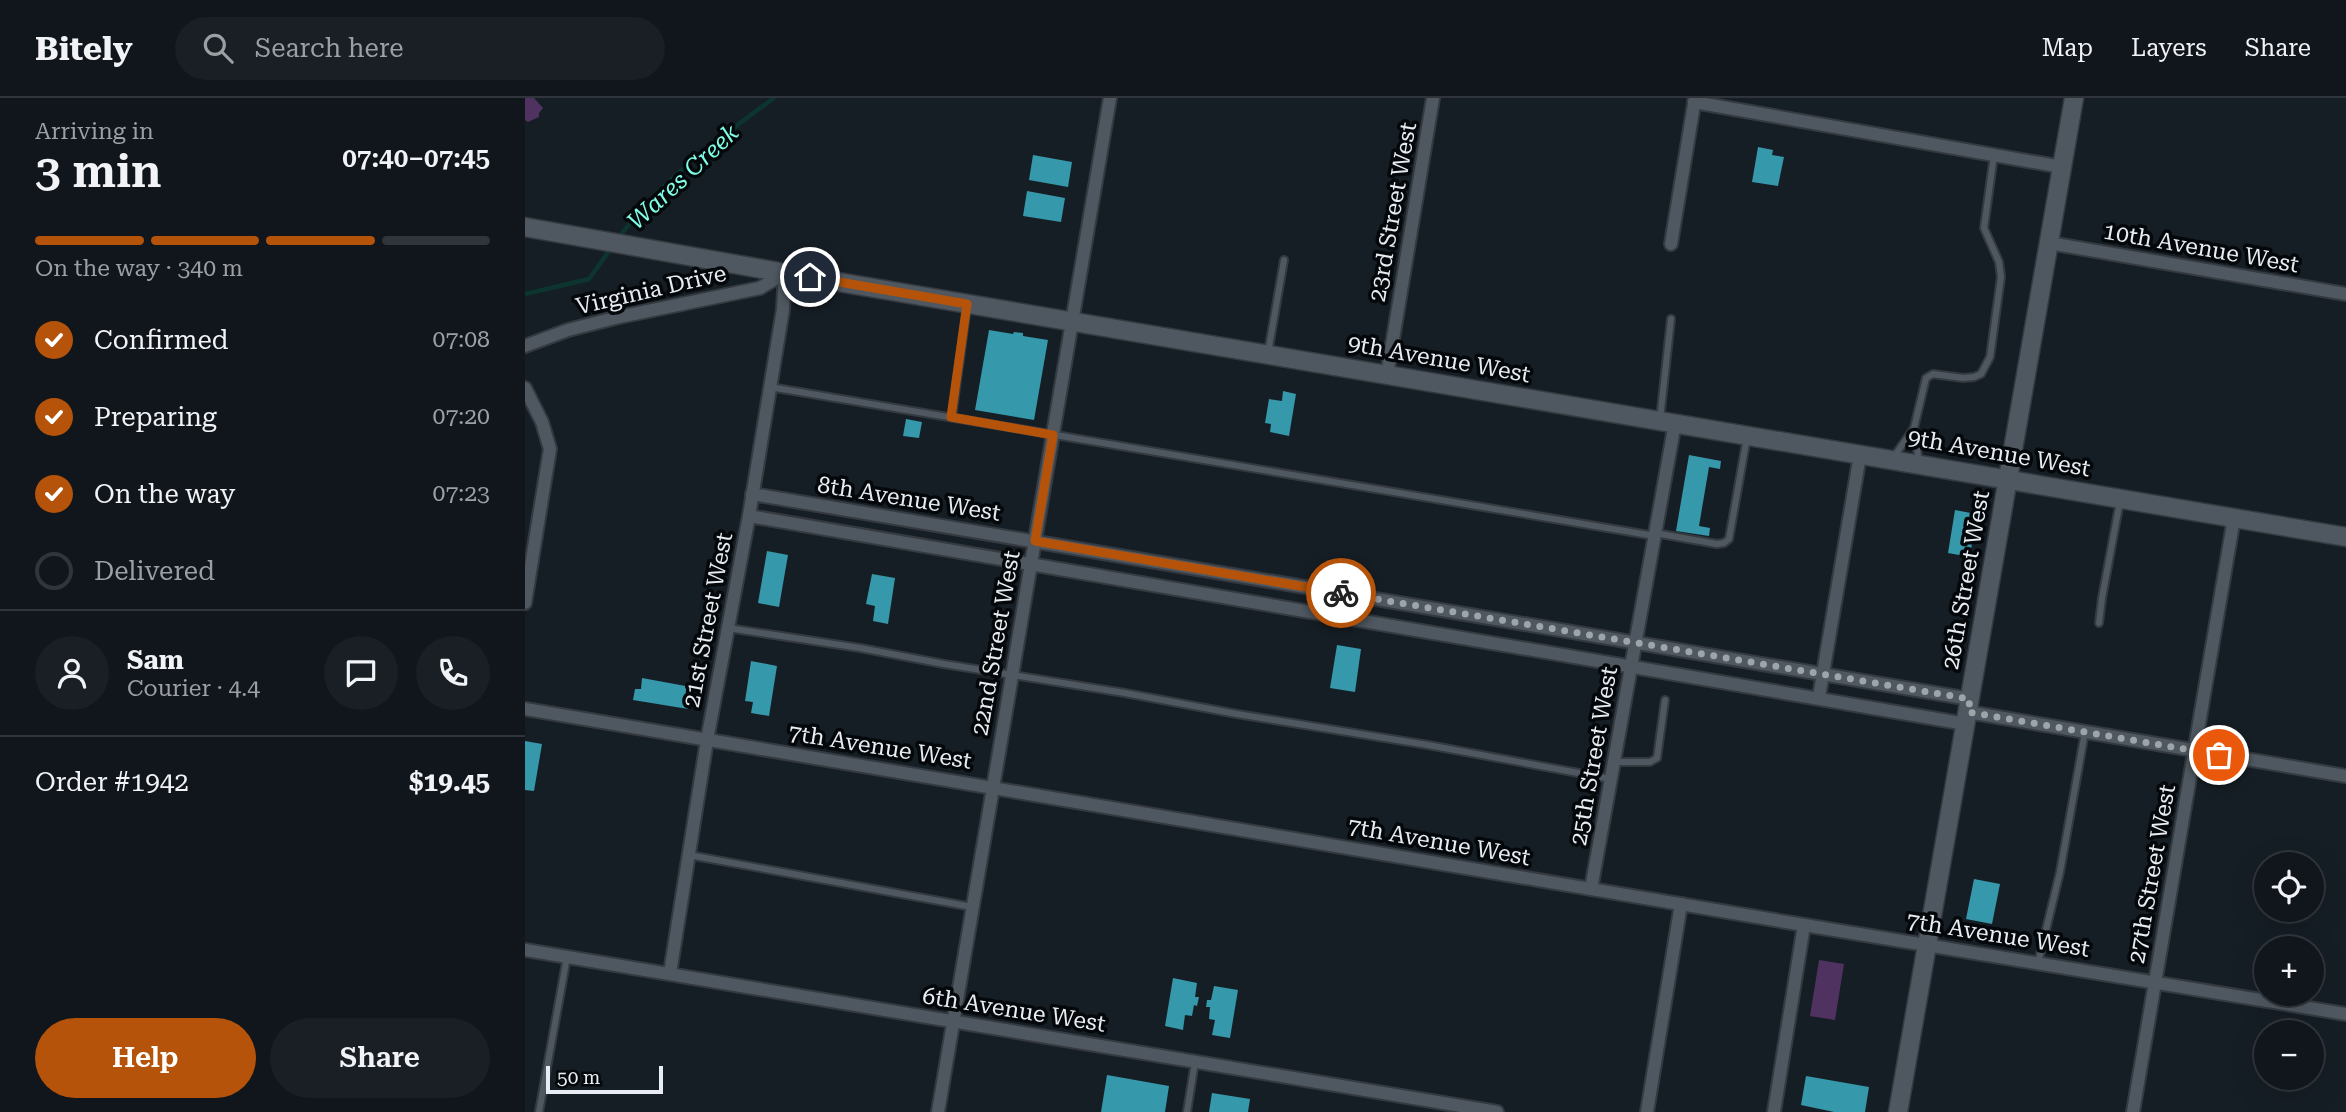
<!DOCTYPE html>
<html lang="en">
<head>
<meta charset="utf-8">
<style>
  :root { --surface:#10161c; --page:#191f25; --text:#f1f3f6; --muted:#9c9fa3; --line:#30353b; --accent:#b45309 }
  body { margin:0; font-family:"Roboto Serif",serif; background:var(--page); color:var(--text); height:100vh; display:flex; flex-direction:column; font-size:26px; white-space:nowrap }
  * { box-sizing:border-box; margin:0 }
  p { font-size:23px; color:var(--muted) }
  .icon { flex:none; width:38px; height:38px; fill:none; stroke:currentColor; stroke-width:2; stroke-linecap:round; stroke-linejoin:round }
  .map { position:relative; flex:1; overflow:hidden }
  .drawer { display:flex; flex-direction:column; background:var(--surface); width:525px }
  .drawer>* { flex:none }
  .fabs { position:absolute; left:1729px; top:754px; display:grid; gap:14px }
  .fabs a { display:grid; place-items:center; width:70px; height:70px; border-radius:50%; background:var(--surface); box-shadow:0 7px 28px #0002,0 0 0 2px var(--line); font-size:35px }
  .scale { position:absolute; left:21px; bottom:18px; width:117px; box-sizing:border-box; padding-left:7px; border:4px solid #e7edf2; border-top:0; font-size:19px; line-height:24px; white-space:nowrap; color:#e7edf2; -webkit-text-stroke:5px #05080b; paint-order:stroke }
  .pin { position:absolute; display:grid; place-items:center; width:60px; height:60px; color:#fff; margin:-30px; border:4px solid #fff; border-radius:50%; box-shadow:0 2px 7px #0007 }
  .courier { position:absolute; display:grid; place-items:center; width:70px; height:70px; margin:-35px; border:5px solid #b45309; border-radius:50%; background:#fff; color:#222; box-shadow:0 2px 9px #0007 }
  .headline em { font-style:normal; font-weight:600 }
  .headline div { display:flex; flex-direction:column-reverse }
  .headline { display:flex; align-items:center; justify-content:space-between; height:119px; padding:0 35px }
  h1 { font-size:46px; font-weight:600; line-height:52px }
  .bar { display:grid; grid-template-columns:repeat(4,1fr); gap:10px 7px; align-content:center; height:84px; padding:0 35px }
  .bar i { height:9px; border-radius:5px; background:var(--line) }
  .bar .current { background:var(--accent) }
  .bar p { grid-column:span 4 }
  .line { display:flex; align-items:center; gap:18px; padding:0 35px; border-top:2px solid var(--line) }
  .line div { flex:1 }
  .round { display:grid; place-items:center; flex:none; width:74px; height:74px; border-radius:37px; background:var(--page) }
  ol { padding:0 35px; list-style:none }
  li { display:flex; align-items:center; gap:21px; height:77px }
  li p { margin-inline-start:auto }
  li .icon { padding:7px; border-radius:50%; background:var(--accent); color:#fff; stroke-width:4 }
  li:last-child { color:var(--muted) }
  li i { width:38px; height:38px; border:4px solid var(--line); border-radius:50% }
  .action { display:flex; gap:14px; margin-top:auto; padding:14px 35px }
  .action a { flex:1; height:80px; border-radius:42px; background:var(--accent); color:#fff; font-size:28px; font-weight:600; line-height:80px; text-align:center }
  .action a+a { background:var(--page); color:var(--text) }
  header { display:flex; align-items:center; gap:42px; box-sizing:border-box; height:98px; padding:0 35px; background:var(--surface); border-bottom:2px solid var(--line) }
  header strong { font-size:33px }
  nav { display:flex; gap:38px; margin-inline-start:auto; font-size:24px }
  .search { width:490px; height:63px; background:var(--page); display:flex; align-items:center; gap:18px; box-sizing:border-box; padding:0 24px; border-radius:38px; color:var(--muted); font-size:26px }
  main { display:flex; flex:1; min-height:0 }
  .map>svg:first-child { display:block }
</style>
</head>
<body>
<header>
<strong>Bitely</strong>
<div class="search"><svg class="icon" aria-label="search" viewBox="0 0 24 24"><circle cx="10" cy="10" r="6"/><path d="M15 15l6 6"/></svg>Search here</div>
<nav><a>Map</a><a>Layers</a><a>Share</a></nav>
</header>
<main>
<section class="drawer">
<div class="headline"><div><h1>3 min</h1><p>Arriving in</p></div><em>07:40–07:45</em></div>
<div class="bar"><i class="current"></i><i class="current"></i><i class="current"></i><i></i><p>On the way · 340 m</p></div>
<ol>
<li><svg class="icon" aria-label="check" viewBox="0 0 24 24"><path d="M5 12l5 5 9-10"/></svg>Confirmed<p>07:08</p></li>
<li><svg class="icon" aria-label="check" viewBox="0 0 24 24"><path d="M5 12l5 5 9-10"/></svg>Preparing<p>07:20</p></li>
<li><svg class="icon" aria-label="check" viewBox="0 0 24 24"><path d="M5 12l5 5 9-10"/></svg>On the way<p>07:23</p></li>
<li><i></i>Delivered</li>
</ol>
<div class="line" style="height:126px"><a class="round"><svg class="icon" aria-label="person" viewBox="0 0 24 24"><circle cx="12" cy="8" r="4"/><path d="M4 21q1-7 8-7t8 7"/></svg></a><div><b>Sam</b><p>Courier · 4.4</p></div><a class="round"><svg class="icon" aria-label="chat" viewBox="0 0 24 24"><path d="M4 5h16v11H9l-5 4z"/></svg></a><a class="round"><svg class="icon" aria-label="phone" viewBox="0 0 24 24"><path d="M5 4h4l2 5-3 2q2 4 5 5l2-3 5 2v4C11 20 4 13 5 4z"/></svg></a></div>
<div class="line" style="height:91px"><div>Order #1942</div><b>$19.45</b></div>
<div class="action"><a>Help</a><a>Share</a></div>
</section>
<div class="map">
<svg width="1821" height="1014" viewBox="0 0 1821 1014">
  <rect width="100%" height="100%" fill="#161e25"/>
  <!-- green -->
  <g fill="#503261">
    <polygon points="0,0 9,0 18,10 14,15 14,19 3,24 0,22"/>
    <polygon points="1294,862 1319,866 1310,922 1285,918"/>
  </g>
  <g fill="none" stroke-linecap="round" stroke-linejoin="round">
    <!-- stream -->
    <g stroke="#0c352f" stroke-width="4.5">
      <path d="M92,142C133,85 194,40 249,0"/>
      <polyline points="0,196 64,181 87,149"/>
    </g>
  </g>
  <!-- building -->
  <g fill="#3698ab">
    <polygon points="1233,49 1248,52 1247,57 1259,59 1253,88 1227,84"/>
    <polygon points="508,57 547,64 543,89 504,82"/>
    <polygon points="502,93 540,100 536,124 498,118"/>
    <polygon points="464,232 488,236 489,234 498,235 498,238 523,242 509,322 450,312"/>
    <polygon points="758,293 771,296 764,338 745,334 746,326 740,325 744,301 757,303"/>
    <polygon points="381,321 397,324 394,340 378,338"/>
    <polygon points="1164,357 1196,363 1195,371 1184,369 1174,428 1185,430 1184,438 1151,433"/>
    <polygon points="1430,412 1451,416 1445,459 1423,455"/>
    <polygon points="242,453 263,457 254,509 233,505"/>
    <polygon points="347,476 370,480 363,526 348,523 350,508 341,506"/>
    <polygon points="812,547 836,551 830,594 805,590"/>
    <polygon points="226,563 252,568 244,618 226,615 228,604 220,603"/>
    <polygon points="117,580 166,589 163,611 108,602 110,591 116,591"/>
    <polygon points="0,643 17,646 9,693 0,692"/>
    <polygon points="1449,781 1475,786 1467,826 1441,821"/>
    <polygon points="648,880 672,885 670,899 674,899 672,908 669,907 667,918 660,917 658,932 640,928"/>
    <polygon points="689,888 713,892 705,940 687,937 690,922 684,921 685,909 681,909 682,902 686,902"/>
    <polygon points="582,977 644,988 640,1014 576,1014"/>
    <polygon points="1281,978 1344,989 1340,1014 1309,1014 1276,1007"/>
    <polygon points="687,995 725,1001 723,1014 684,1014"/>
  </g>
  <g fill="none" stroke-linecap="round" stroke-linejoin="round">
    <!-- lane casing -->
    <g stroke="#353a40" stroke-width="10">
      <g id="lane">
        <polyline points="743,255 759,162"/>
        <polyline points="245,289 1130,438"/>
        <polyline points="427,319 442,208"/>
        <polyline points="1135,321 1146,221"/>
        <polyline points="1368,360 1389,330"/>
        <polyline points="1394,364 1389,330 1401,280 1408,276 1438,280 1449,279 1456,276 1465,259 1476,179 1474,164 1459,130 1469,57"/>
        <polyline points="1130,435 1192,446 1199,445 1204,441 1222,339"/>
        <polyline points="1574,525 1577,500 1595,403"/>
        <polyline points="203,530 335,550 419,566 600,595 712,616 903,647 1086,681"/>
        <polyline points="1089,664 1125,664 1132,660 1140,602"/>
        <polyline points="164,757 447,809"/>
        <polyline points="1513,865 1535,774 1560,634"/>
        <polyline points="14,1014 42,859"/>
        <polyline points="662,1014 670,964"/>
      </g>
    </g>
    <!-- street casing -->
    <g stroke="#353a40" stroke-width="16">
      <g id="street">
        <polyline points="1169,4 1537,69"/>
        <polyline points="1524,145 1821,196"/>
        <polyline points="1146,146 1170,0"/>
        <polyline points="0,248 43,232 94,219 235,190 260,175"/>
        <polyline points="862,277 908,0"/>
        <polyline points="0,290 17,324 25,351 0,505"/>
        <polyline points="227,396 1445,601"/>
        <polyline points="224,418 1441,626"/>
        <polyline points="1294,599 1335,357"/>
        <polyline points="0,611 1279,827 1821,916"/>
        <polyline points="1443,614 1821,678"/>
        <polyline points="1066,791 1150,325"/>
        <polyline points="0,852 972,1014"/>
        <polyline points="145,875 182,642 224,418 258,211 260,175"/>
        <polyline points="413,1014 585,0"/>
        <polyline points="1122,1014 1156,806"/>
        <polyline points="1249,1014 1279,827"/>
        <polyline points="1608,1014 1709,420"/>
      </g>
    </g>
    <!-- secondary casing -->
    <g stroke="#353a40" stroke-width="21">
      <g id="secondary">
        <polyline points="0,129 260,175 1821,439"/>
        <polyline points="1373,1014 1549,0"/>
      </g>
    </g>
    <!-- lane -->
    <use href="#lane" stroke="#4f5861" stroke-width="6"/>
    <!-- street -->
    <use href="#street" stroke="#4f5861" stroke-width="12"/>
    <!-- secondary -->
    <use href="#secondary" stroke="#4f5861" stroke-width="18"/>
  </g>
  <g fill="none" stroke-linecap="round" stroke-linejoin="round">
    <!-- done -->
    <polyline stroke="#9ea5aa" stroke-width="7" stroke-dasharray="0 12.6" points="816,495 1445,601 1443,614 1694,657"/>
    <!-- route -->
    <polyline stroke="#b45309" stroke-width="9" points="285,179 442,206 426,319 528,337 510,443 816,495"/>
  </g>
  <g text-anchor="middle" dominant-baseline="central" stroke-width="7" stroke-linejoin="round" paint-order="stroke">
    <!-- street labels -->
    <g font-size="23" fill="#e7edf2" stroke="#05080b">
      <text transform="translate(868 114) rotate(-80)">23rd Street West</text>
      <text transform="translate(1676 150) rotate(10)">10th Avenue West</text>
      <text transform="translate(126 192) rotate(-13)">Virginia Drive</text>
      <text transform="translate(914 261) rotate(10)">9th Avenue West</text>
      <text transform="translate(1474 355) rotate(10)">9th Avenue West</text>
      <text transform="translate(384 401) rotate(9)">8th Avenue West</text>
      <text transform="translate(1441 482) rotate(-80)">26th Street West</text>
      <text transform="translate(183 522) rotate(-79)">21st Street West</text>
      <text transform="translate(471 545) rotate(-80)">22nd Street West</text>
      <text transform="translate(355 649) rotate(9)">7th Avenue West</text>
      <text transform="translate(1069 658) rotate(-80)">25th Street West</text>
      <text transform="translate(914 744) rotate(10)">7th Avenue West</text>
      <text transform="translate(1627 776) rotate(-80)">27th Street West</text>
      <text transform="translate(1473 837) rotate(9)">7th Avenue West</text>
      <text transform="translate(489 912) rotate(9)">6th Avenue West</text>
    </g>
    <!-- water labels -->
    <g font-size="24" font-style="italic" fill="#80fee7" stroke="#05080b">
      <text transform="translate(158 79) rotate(-43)">Wares Creek</text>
    </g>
  </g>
</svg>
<div class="fabs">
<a><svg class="icon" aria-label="locate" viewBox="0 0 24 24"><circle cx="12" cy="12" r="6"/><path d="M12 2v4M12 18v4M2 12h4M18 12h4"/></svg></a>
<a>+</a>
<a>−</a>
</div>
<div class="scale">50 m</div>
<div class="pin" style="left:1694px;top:657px;background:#ea580c"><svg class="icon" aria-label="bag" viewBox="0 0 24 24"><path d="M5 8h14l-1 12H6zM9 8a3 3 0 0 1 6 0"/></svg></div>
<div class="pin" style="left:285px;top:179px;background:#1f2937"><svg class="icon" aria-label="home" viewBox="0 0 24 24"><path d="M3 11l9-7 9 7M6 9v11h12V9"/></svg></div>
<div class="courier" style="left:816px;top:495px"><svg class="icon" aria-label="bike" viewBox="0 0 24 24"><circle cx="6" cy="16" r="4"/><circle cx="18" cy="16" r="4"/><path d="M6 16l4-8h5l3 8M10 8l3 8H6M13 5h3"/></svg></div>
</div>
</main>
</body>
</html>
